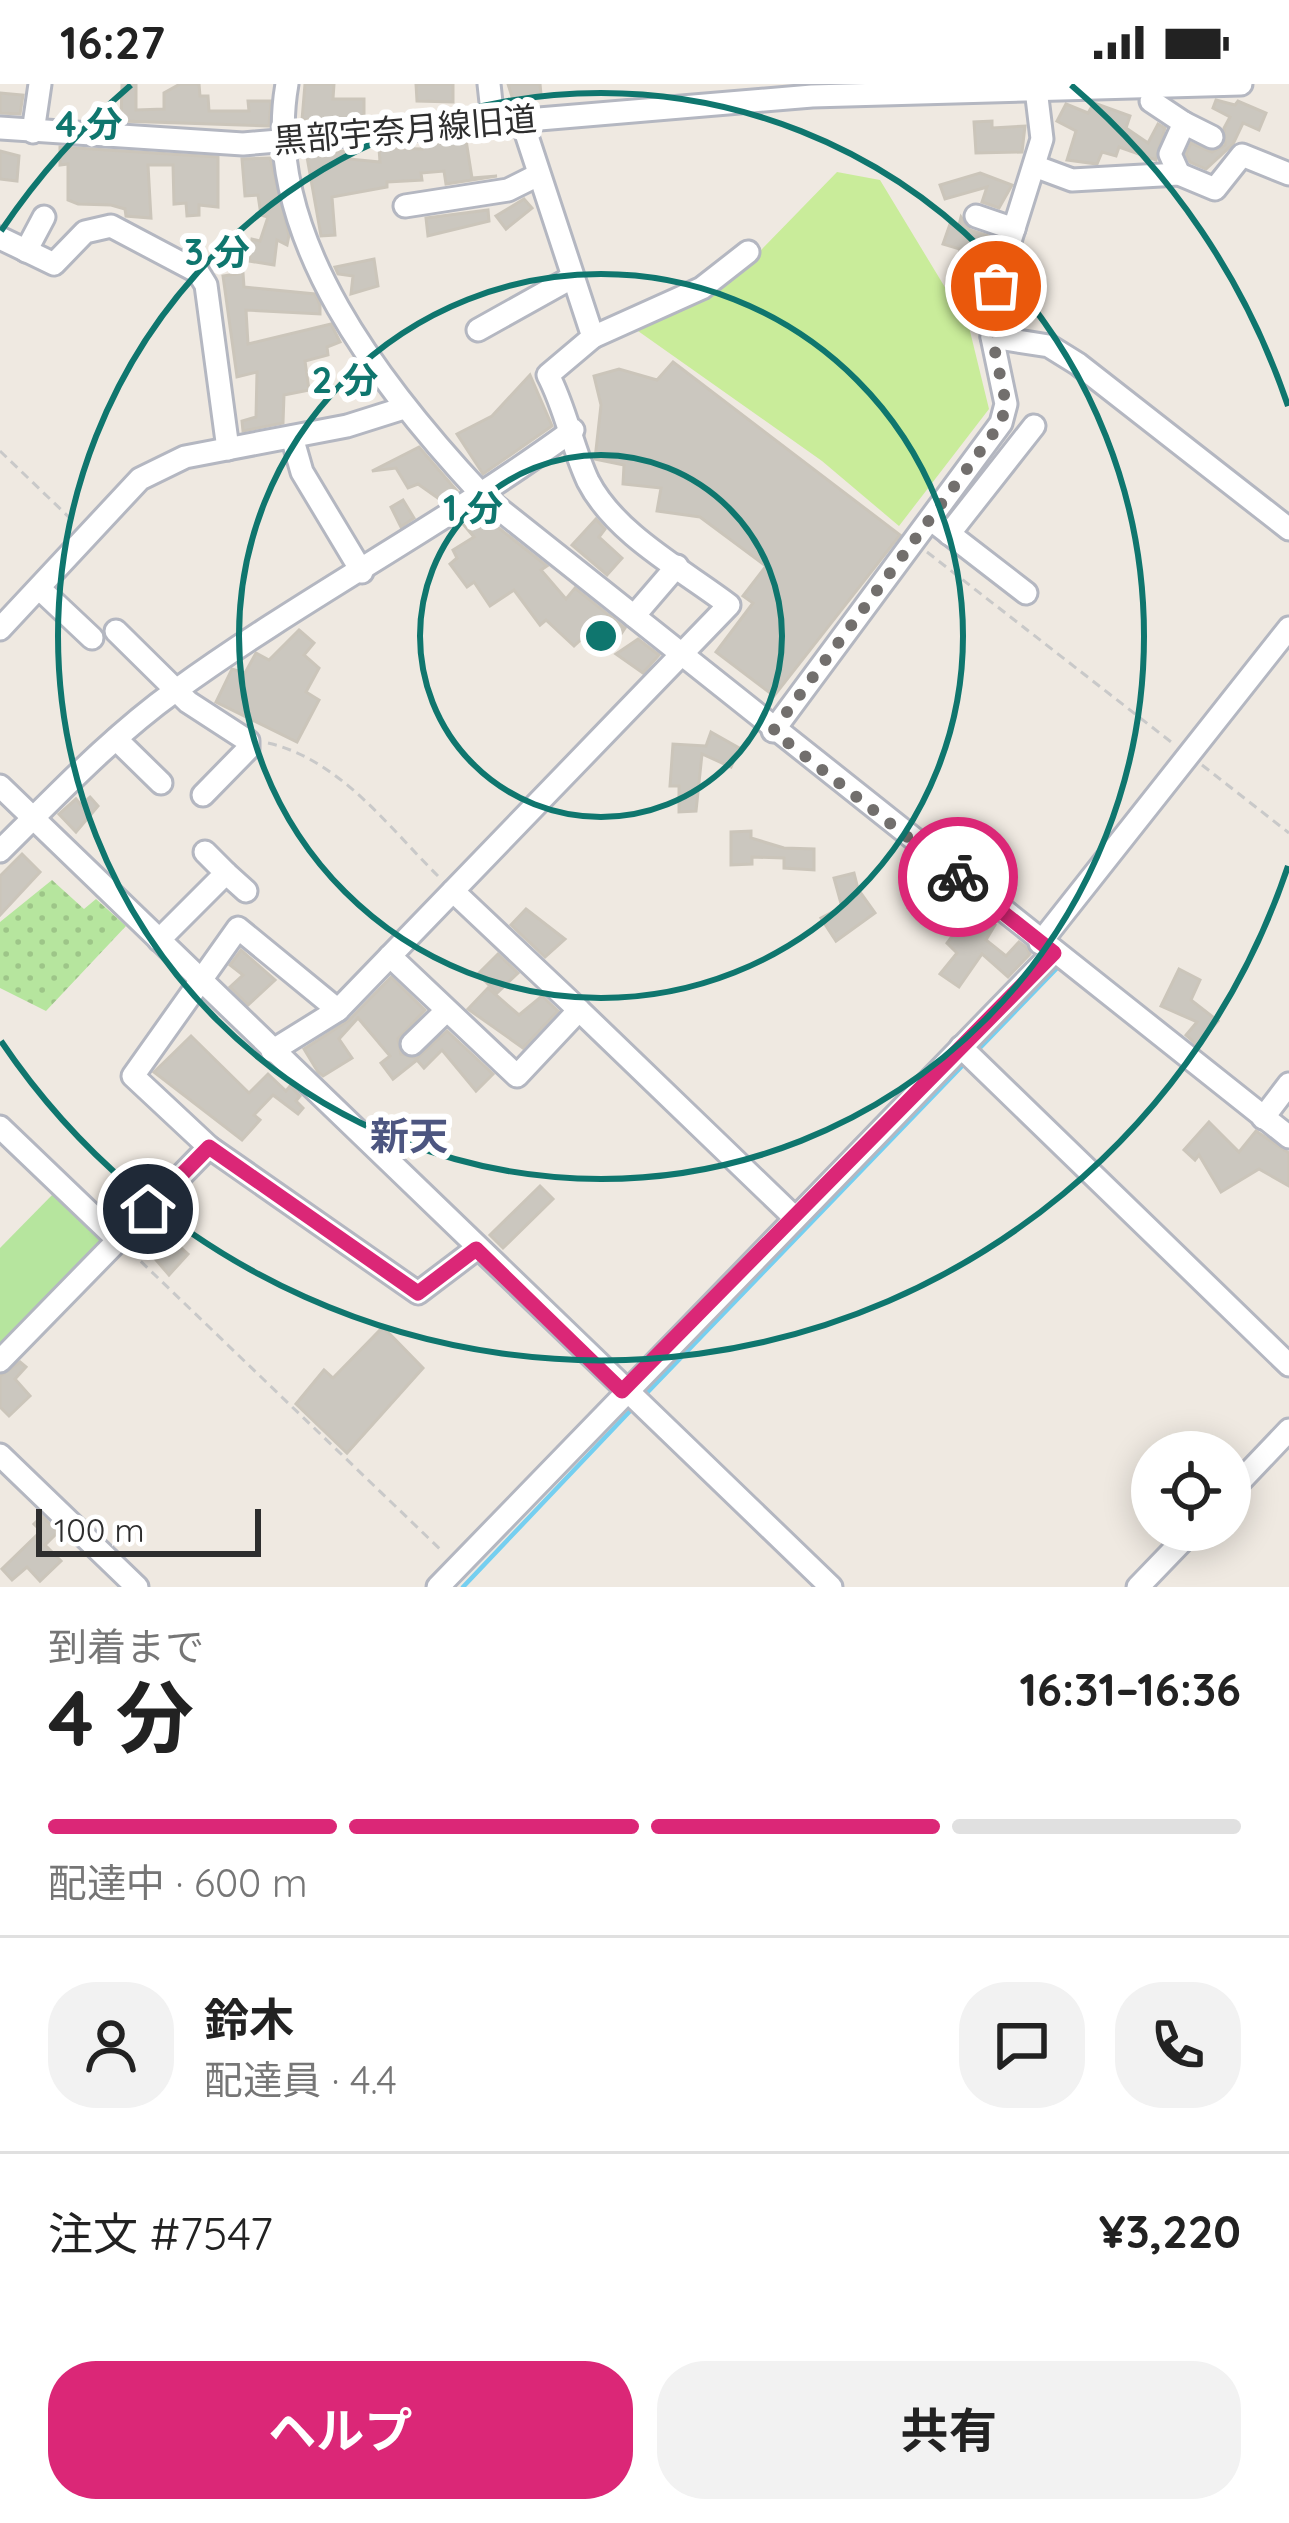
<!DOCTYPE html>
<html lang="ja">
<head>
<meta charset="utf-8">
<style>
  :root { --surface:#fff; --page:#f2f2f2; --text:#222; --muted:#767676; --line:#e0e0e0; --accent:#db2777 }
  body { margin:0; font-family:Quicksand,"Noto Sans JP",sans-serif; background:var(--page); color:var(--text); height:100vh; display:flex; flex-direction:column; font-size:45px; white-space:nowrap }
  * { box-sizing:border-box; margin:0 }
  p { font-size:39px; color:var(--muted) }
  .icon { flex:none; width:66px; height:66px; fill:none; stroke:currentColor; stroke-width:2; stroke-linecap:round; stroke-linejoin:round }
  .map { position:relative; height:1503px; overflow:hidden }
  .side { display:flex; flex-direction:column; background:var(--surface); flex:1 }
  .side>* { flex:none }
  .tools { position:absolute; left:1131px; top:1347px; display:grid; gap:24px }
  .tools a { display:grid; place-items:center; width:120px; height:120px; border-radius:50%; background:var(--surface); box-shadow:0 6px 30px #0003; font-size:60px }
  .scale { position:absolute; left:36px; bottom:30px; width:225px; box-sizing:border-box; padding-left:12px; border:6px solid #2e2e2e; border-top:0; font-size:33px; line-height:42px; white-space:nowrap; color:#2e2e2e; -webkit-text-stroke:9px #fff; paint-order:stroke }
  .pin { position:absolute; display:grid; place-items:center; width:102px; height:102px; color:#fff; margin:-51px; border:6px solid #fff; border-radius:50%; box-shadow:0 3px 12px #0007 }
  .courier { position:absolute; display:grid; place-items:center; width:120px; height:120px; margin:-60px; border:9px solid #db2777; border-radius:50%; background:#fff; color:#222; box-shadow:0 3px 15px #0007 }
  .head em { font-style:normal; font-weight:700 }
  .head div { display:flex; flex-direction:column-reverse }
  .head { display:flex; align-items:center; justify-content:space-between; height:204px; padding:0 48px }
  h1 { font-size:78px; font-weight:700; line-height:90px }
  .bar { display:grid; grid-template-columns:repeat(4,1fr); gap:18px 12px; align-content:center; height:144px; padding:0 48px }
  .bar i { height:15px; border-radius:9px; background:var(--line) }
  .bar .current { background:var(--accent) }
  .bar p { grid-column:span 4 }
  .line { display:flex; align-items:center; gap:30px; padding:0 48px; border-top:3px solid var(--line) }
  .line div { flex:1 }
  .round { display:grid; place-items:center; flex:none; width:126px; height:126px; border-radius:48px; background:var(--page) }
  .primary-button { display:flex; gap:24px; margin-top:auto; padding:24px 48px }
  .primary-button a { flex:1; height:138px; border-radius:48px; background:var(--accent); color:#fff; font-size:48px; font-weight:700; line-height:138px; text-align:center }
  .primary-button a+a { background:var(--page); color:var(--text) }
  .status { display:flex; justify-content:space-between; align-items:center; height:84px; padding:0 60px; background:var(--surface); direction:ltr }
  .status svg { height:33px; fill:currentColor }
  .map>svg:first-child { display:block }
</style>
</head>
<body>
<div class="status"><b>16:27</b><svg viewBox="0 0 49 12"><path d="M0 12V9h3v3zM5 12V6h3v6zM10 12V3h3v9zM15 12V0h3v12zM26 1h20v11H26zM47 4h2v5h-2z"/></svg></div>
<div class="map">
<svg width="1289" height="1503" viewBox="0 0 1289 1503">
  <defs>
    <pattern id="grass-dots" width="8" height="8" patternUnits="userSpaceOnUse" patternTransform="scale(3)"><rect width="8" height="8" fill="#b6e59e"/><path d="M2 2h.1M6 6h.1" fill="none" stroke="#9dc588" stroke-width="1.8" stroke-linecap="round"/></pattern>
  </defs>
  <rect width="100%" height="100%" fill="#efe9e1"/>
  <!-- grass -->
  <polygon fill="url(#grass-dots)" points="52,796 84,825 96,815 126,842 46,927 0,904 0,838"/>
  <!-- garden -->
  <polygon fill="#b6e59e" points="57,1106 106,1153 0,1266 0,1164"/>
  <!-- pitch -->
  <polygon fill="#c9ec9a" points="837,88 880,96 969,243 989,325 899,442 822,377 638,247 729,199"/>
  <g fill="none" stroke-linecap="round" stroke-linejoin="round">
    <!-- stream -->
    <g stroke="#75cff0" stroke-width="4.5">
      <polyline points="977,967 1061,880"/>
      <polyline points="644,1312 965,979"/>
      <polyline points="463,1503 632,1325"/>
    </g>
  </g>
  <!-- building -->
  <g fill="#cbc7bf" stroke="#cbc5ba" stroke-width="3">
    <polygon points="122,0 136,0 136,26 164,25 164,9 180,0 199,0 200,12 208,12 209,27 249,27 248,17 271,17 269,42 121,37"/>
    <polygon points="305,0 334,0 333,15 364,15 364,35 302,36"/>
    <polygon points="416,0 453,0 453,18 417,17"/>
    <polygon points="508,0 540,0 541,10 514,19"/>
    <polygon points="0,9 23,11 20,30 0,29"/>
    <polygon points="1216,16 1235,21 1238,17 1266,29 1259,46 1243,39 1233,60 1206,85 1190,78 1186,70 1191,59 1212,68 1225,61 1224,44 1230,33 1213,24"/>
    <polygon points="1094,19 1130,32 1126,44 1148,59 1158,40 1165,44 1156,76 1119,63 1116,72 1102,68 1097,80 1067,76 1076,47 1057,37 1066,20 1088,29"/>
    <polygon points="992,37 992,44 1025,42 1022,68 976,69 974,38"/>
    <polygon points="466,56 472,94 497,92 446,100 444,87 421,89 422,96 387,98 387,103 332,113 335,151 321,152 307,73 349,66 349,75 380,78 379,64 422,65 421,60"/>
    <polygon points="60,63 218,73 218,123 199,121 199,131 187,132 186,119 174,120 173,81 148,81 151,134 126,132 125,125 111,121 78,120 68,116 68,80 60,81"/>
    <polygon points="0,67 19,72 17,97 0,95"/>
    <polygon points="270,74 289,151 287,161 277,156 274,181 249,177 252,155 260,157 268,133 261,131 258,111 245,112 242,75"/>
    <polygon points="980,89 1012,101 999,124 982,118 987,103 945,115 940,101"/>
    <polygon points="524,115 532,124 506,145 496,132"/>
    <polygon points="488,126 489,137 428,152 426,134"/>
    <polygon points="961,133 970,146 995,154 992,165 984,163 978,180 959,174 960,165 943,160 950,140 959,141"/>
    <polygon points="374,175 378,202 351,210 353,192 338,190 335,183"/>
    <polygon points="243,189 244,203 315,210 320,221 320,230 246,226 248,260 331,240 340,258 327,263 328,271 305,277 309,306 284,311 283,339 243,347 242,337 256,333 257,288 237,293 223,192"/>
    <polygon points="673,278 900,451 774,612 716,568 753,519 743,512 766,482 700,433 657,427 661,404 623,400 624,381 595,375 601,321 594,292 619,285 657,296"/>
    <polygon points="530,291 552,342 483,390 457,350 492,332"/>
    <polygon points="419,363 457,407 442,417 418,400 408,404 396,384 372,387"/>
    <polygon points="403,416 414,434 401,443 391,423"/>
    <polygon points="481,430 547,482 541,486 566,515 575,504 625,544 611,565 587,550 574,562 546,536 540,541 514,506 490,522 474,498 467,503 450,480 457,474 453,466 474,453 464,441"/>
    <polygon points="596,435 605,445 599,453 622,474 607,491 572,461"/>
    <polygon points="299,546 314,559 304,571 319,584 306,608 319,616 297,658 216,618 232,585 245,589 256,569 269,576"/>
    <polygon points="638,555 659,571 643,589 616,570"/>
    <polygon points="711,648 739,664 731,683 702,670 696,727 679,728 679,702 670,702 673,660 706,662"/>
    <polygon points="90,713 98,722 76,748 59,730 76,715 81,721"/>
    <polygon points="751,747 751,754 784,764 814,765 814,786 784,784 784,774 752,773 752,780 731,781 731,748"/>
    <polygon points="22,770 40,788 0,831 0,792"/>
    <polygon points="932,788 952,805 950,808 995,841 986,856 1006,872 1019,858 1026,863 1030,870 1008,893 982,870 959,903 940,890 957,869 947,859 965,835 946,820 930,840 908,824"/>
    <polygon points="854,789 858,805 875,829 836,857 821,834 842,823 834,794"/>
    <polygon points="526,825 565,855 545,873 511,841"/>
    <polygon points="241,866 275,896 248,921 230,903 243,891 230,881"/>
    <polygon points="498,870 518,889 497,909 478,890"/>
    <polygon points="1179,885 1200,896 1191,916 1218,937 1197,961 1186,951 1197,938 1161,922"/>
    <polygon points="391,893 425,926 398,955 401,970 417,974 447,947 493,990 476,1007 442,966 424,984 417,976 393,995 381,979 390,972 358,934 339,955 352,974 323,992 318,988 304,965 349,936"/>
    <polygon points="488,904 519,931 542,912 558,927 523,964 468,925"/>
    <polygon points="191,952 249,1009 268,990 286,1007 290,1002 300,1012 296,1017 303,1024 298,1030 273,1011 254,1031 260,1036 242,1056 154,988"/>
    <polygon points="1209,1038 1239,1068 1256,1047 1289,1069 1289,1102 1259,1085 1221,1108 1199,1071 1195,1076 1184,1066"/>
    <polygon points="540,1102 553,1115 503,1164 490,1151"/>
    <polygon points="155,1140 188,1170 169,1191 139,1156"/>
    <polygon points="383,1243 423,1284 347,1369 296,1320 324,1286 333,1294"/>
    <polygon points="20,1278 26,1283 15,1295 30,1312 9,1332 0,1323 0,1292"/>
    <polygon points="42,1432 58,1448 45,1461 61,1477 40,1497 27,1483 12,1496 2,1485 41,1447 34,1440"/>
  </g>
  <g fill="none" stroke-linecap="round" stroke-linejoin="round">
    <!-- minor casing -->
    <g stroke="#b4b7c1" stroke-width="27">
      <g id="minor">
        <path d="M287,0C260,152 385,307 483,412L1289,1053"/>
        <polyline points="489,0 493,37"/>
        <polyline points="1036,5 1042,55 996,202 992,253 1049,262 1078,280 1289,445"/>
        <polyline points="1151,17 1184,39 1170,70 1179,90"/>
        <polyline points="1184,39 1212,53"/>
        <polyline points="0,44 243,60 812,12 1241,0"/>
        <polyline points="33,48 40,0"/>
        <polyline points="1037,83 1072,96 1179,90 1215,105 1242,71 1289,90"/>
        <polyline points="405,122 508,106 538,91"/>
        <polyline points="976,132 1014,145"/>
        <polyline points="0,154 54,180 85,148 111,142 198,188 206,201 228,365"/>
        <polyline points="26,167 44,133"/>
        <polyline points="478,246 573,193"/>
        <polyline points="593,253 702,204 748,168"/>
        <polyline points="292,353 302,388 362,488"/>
        <polyline points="938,441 1026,509"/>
        <polyline points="949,450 1034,342"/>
        <polyline points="41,506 92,554"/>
        <polyline points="634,532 677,482"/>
        <polyline points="0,545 140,395 185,373 347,342 404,324"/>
        <polyline points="116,547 188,618 248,657 248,665 203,711"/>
        <polyline points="773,647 1001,339 1006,320 992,253"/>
        <polyline points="116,655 161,699"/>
        <polyline points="0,702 831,1503"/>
        <path d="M0,767C56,712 111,653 175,607C303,514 445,440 573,346"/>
        <polyline points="226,789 246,807"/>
        <polyline points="159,856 226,789 205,768"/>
        <polyline points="1040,859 1289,544"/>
        <polyline points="390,872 517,992 579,926 453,807"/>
        <polyline points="579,926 794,1133"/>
        <polyline points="412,960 446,927"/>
        <polyline points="961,963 1289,1281"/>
        <polyline points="272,967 338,926"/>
        <polyline points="1263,1034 1289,1000"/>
        <polyline points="0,1043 118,1156"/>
        <path d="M476,1165L418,1209L209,1063L133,992L238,844L338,926L729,521C683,486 615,450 588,397C572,363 566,325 548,291L593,253L521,34"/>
        <polyline points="0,1277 209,1063"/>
        <polyline points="0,1371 137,1503"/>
        <polyline points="1230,1408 1289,1346"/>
        <polyline points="438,1503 1053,869"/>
        <polyline points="1138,1503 1193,1446"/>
      </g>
    </g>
    <!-- path -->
    <g stroke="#c9c9c9" stroke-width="3" stroke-dasharray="9 6" stroke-linecap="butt">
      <polyline points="0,367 75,439"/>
      <polyline points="927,468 1175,661"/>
      <path d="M268,659C341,676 389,744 441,795"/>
      <polyline points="1202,681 1289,749"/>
      <polyline points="130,1167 443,1468"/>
    </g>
    <!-- minor -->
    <use href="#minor" stroke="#fff" stroke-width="21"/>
  </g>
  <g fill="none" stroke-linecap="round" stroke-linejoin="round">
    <!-- done -->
    <polyline stroke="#726f6d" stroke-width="12" stroke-dasharray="0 21.6" points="958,793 773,647 1001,339 1006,320 992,253 996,202"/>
    <!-- route -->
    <polyline stroke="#db2777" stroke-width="15" points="148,1125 209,1063 418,1209 476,1165 622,1307 1054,869 958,793"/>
  </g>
  <!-- distance rings -->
  <g fill="none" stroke="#0f766e" stroke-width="6">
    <circle cx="601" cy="552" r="181"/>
    <circle cx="601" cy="552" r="362"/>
    <circle cx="601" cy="552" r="543"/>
    <path d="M1288 782A724 724 0 0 1 1 957M1 147A724 724 0 0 1 131 1M1071 1A724 724 0 0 1 1288 322"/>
  </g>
  <g text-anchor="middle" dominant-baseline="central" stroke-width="12" stroke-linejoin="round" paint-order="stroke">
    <!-- street labels -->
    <g font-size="33" fill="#2e2e2e" stroke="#fff">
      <text transform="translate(405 45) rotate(-5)">黒部宇奈月線旧道</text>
    </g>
    <!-- quarter labels -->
    <g font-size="39" font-weight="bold" fill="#4d5680" stroke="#fff">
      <text x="409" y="1051">新天</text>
    </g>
  </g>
  <circle cx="601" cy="552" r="18" fill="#0f766e" stroke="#fff" stroke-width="6"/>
  <g font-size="36" text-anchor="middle" font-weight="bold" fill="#0f766e" stroke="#fff" stroke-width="12" stroke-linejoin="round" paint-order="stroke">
    <text x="89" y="53">4 分</text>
    <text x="217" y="181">3 分</text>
    <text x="345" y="309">2 分</text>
    <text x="473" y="437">1 分</text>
  </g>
</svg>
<div class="tools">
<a><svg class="icon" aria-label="locate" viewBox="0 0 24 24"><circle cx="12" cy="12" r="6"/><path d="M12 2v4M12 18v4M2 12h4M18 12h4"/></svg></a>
</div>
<div class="scale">100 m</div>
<div class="pin" style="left:996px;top:202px;background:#ea580c"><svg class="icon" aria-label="bag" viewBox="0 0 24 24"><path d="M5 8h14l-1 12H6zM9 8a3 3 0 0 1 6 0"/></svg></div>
<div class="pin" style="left:148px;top:1125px;background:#1f2937"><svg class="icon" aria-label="home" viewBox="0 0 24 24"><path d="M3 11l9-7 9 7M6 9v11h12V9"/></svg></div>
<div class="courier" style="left:958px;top:793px"><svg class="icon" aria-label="bike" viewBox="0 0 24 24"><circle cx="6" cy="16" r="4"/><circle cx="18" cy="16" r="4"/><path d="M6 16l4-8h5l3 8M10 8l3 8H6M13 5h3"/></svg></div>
</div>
<section class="side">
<div class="head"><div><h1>4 分</h1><p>到着まで</p></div><em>16:31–16:36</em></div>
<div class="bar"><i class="current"></i><i class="current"></i><i class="current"></i><i></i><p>配達中 · 600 m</p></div>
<div class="line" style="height:216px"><a class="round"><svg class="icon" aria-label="person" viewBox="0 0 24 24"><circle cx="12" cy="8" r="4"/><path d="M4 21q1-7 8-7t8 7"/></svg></a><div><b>鈴木</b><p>配達員 · 4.4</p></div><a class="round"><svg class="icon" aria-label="chat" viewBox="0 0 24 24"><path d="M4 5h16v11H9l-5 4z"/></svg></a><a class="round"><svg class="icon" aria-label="phone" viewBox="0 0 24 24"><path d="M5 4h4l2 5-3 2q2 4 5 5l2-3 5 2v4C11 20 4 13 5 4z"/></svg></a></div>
<div class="line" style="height:156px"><div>注文 #7547</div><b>¥3,220</b></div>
<div class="primary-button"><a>ヘルプ</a><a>共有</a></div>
</section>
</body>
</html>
